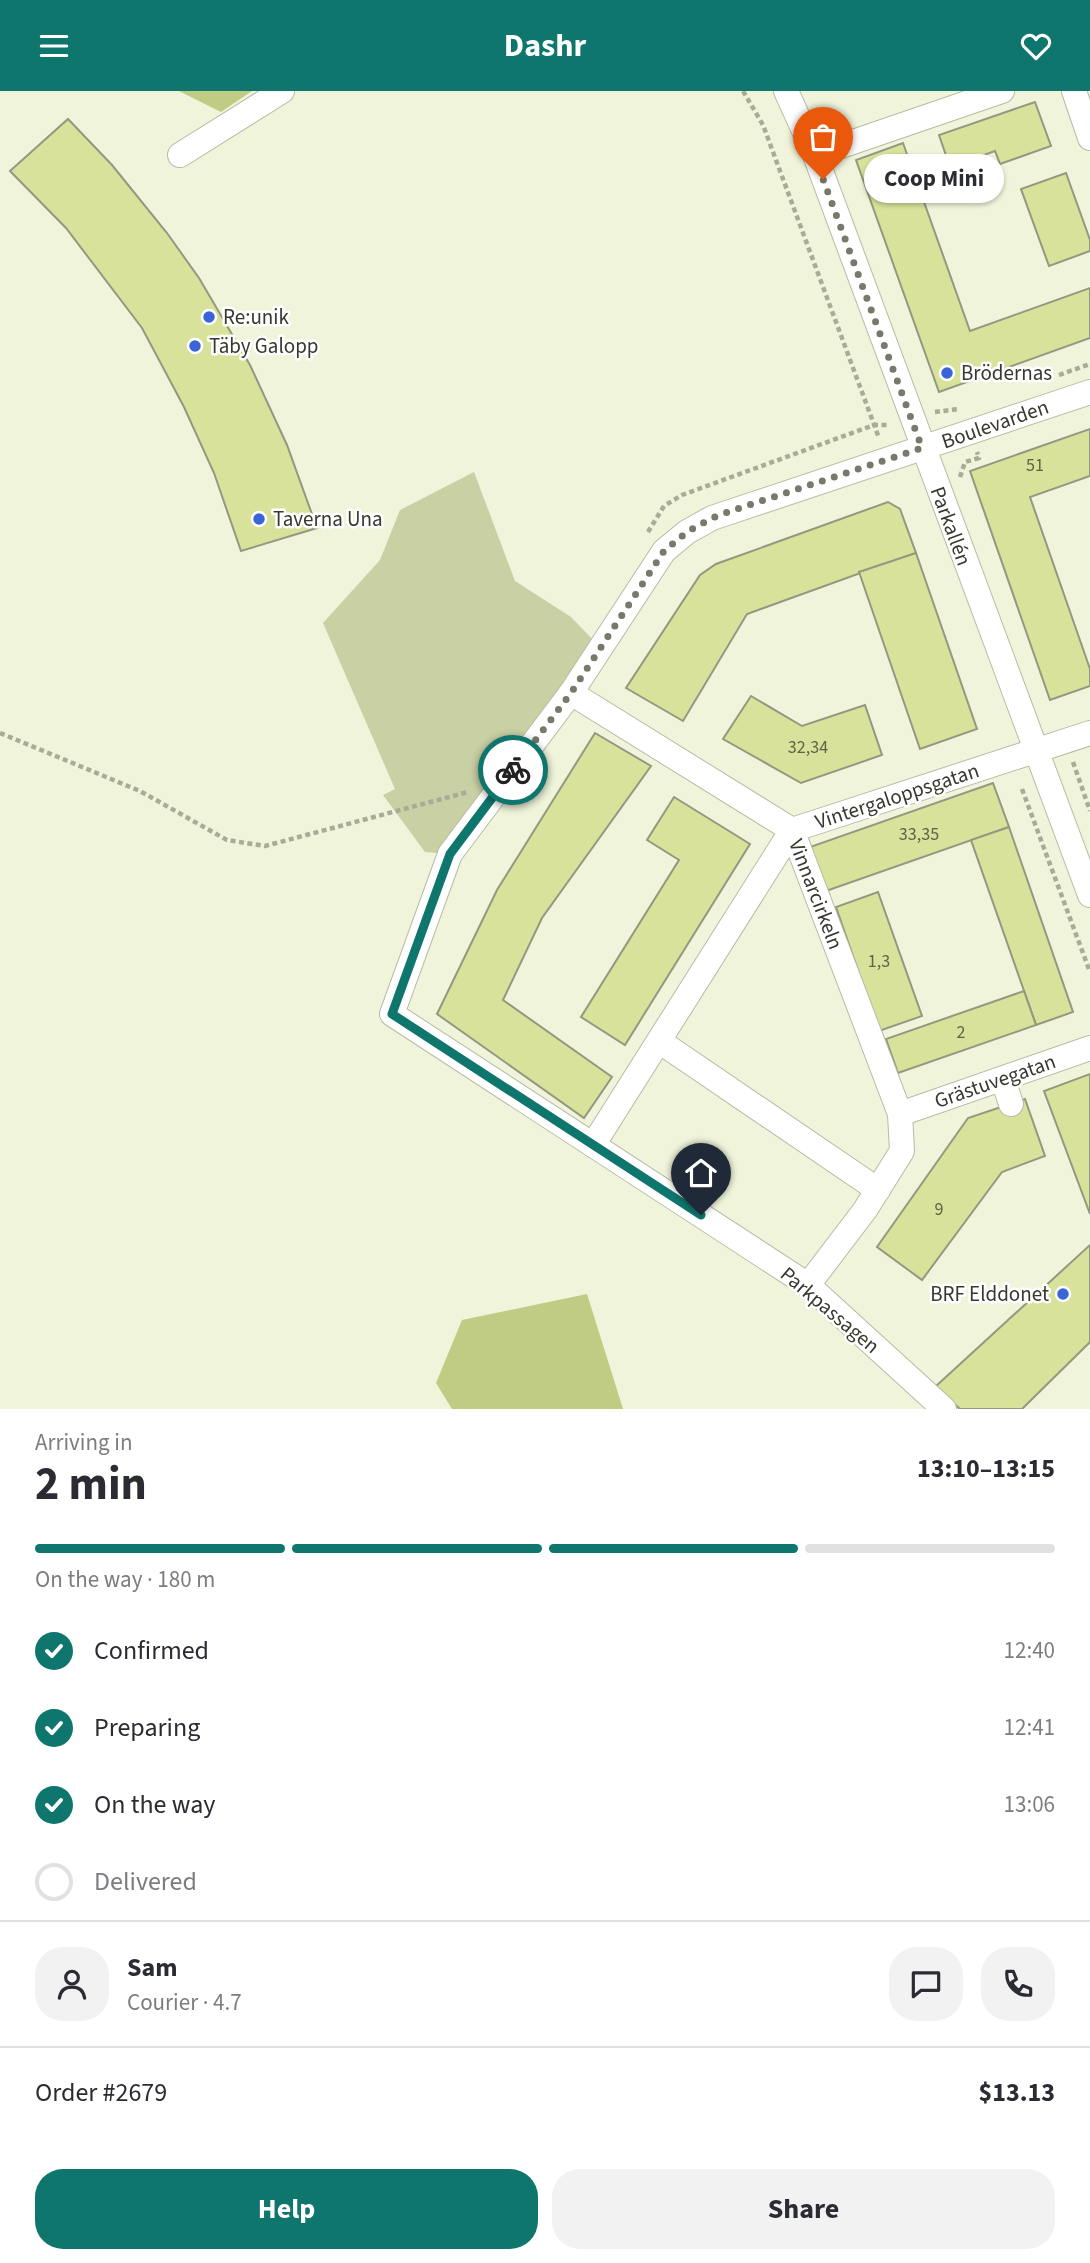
<!DOCTYPE html>
<html lang="en">
<head>
<meta charset="utf-8">
<style>
  :root { --surface:#fff; --page:#f2f2f3; --text:#2b2b33; --muted:#7c7c81; --line:#e1e1e2; --accent:#0f766e }
  body { margin:0; font-family:"Source Sans 3",sans-serif; background:var(--page); color:var(--text); height:100vh; display:flex; flex-direction:column; font-size:26px; white-space:nowrap }
  * { box-sizing:border-box; margin:0 }
  p { font-size:23px; color:var(--muted) }
  .icon { flex:none; width:38px; height:38px; fill:none; stroke:currentColor; stroke-width:2; stroke-linecap:round; stroke-linejoin:round }
  .map { position:relative; height:1318px; overflow:hidden }
  .panel { display:flex; flex-direction:column; background:var(--surface); flex:1 }
  .panel>* { flex:none }
  .pin { position:absolute; display:grid; place-items:center; width:60px; height:60px; color:#fff; margin:-72px -30px; border-radius:50% 50% 50% 0; rotate:-45deg; box-shadow:0 0 7px #0007 }
  .pin .icon { rotate:45deg }
  .courier { position:absolute; display:grid; place-items:center; width:70px; height:70px; margin:-35px; border:5px solid #0f766e; border-radius:50%; background:#fff; color:#222; box-shadow:0 2px 9px #0007 }
  .bubble { position:absolute; height:49px; border-radius:24px; background:var(--surface); box-shadow:0 2px 5px #0004; font-size:23px; font-weight:700; line-height:49px; text-align:center }
  .head em { font-style:normal; font-weight:700 }
  .head div { display:flex; flex-direction:column-reverse }
  .head { display:flex; align-items:center; justify-content:space-between; height:119px; padding:0 35px }
  h1 { font-size:46px; font-weight:700; line-height:52px }
  .bar { display:grid; grid-template-columns:repeat(4,1fr); gap:10px 7px; align-content:center; height:84px; padding:0 35px }
  .bar i { height:9px; border-radius:5px; background:var(--line) }
  .bar .active { background:var(--accent) }
  .bar p { grid-column:span 4 }
  .line { display:flex; align-items:center; gap:18px; padding:0 35px; border-top:2px solid var(--line) }
  .line div { flex:1 }
  .round { display:grid; place-items:center; flex:none; width:74px; height:74px; border-radius:28px; background:var(--page) }
  ol { padding:0 35px; list-style:none }
  li { display:flex; align-items:center; gap:21px; height:77px }
  li p { margin-inline-start:auto }
  li .icon { padding:7px; border-radius:50%; background:var(--accent); color:#fff; stroke-width:4 }
  li:last-child { color:var(--muted) }
  li i { width:38px; height:38px; border:4px solid var(--line); border-radius:50% }
  .primary-button { display:flex; gap:14px; margin-top:auto; padding:14px 35px }
  .primary-button a { flex:1; height:80px; border-radius:28px; background:var(--accent); color:#fff; font-size:28px; font-weight:700; line-height:80px; text-align:center }
  .primary-button a+a { background:var(--page); color:var(--text) }
  header { display:flex; justify-content:space-between; align-items:center; height:91px; padding:0 35px; background:var(--accent); color:#fff; font-size:32px; font-weight:700 }
  .map>svg:first-child { display:block }
</style>
</head>
<body>
<header><svg class="icon" aria-label="menu" viewBox="0 0 24 24"><path d="M4 6h16M4 12h16M4 18h16"/></svg>Dashr<svg class="icon" aria-label="heart" viewBox="0 0 24 24"><path d="M12 20l-8-8c-3-5 5-10 8-4 3-6 11-1 8 4z"/></svg></header>
<div class="map">
<svg width="1090" height="1318" viewBox="0 0 1090 1318">
  <rect width="100%" height="100%" fill="#eff4da"/>
  <!-- green -->
  <polygon fill="#c9d0a4" points="474,381 515,490 571,526 601,557 450,763 425,761 383,704 395,698 323,532 380,469 400,419"/>
  <!-- forest -->
  <g fill="#c0cb83">
    <polygon points="179,0 252,0 221,21"/>
    <polygon points="587,1203 623,1318 452,1318 436,1292 462,1229"/>
  </g>
  <!-- building -->
  <g fill="#d8e29a" stroke="#949880" stroke-width="2">
    <polygon points="1035,11 1051,55 1000,73 995,60 950,76 939,44"/>
    <polygon points="68,28 112,74 167,142 199,187 250,274 287,354 317,437 241,460 214,382 184,316 142,237 66,137 10,80"/>
    <polygon points="903,52 970,240 1090,197 1090,247 939,301 856,69"/>
    <polygon points="1066,82 1090,149 1090,160 1049,175 1021,98"/>
    <polygon points="1090,338 1090,385 1030,406 1090,578 1090,595 1050,609 970,380"/>
    <polygon points="888,411 900,418 916,462 747,523 683,630 626,597 700,484 716,473"/>
    <polygon points="916,462 977,638 920,658 859,481"/>
    <polygon points="751,605 802,635 865,614 882,664 801,692 723,648"/>
    <polygon points="595,642 651,675 542,827 503,909 612,986 584,1027 437,923 497,799"/>
    <polygon points="993,692 1009,736 826,800 810,756"/>
    <polygon points="674,706 750,753 625,954 581,926 679,769 647,749"/>
    <polygon points="1009,736 1073,921 1036,934 971,749"/>
    <polygon points="878,801 922,925 879,940 836,816"/>
    <polygon points="1024,900 1036,934 898,982 886,948"/>
    <polygon points="1090,983 1090,1123 1044,1000"/>
    <polygon points="1025,1008 1045,1065 1002,1081 922,1189 877,1156 968,1027"/>
    <polygon points="1090,1154 1090,1251 1022,1318 960,1318 935,1296"/>
  </g>
  <g fill="none" stroke-linecap="round" stroke-linejoin="round">
    <!-- minor casing -->
    <g stroke="#b7bba3" stroke-width="26">
      <g id="minor">
        <polyline points="786,0 815,64 1090,804"/>
        <polyline points="1074,0 1090,47"/>
        <polyline points="180,64 282,0"/>
        <polyline points="815,64 1002,0"/>
        <polyline points="571,602 792,739 1090,642"/>
        <polyline points="792,739 900,1023 902,1060 865,1119 808,1194"/>
        <polyline points="659,950 878,1099"/>
        <polyline points="1003,988 1011,1013"/>
        <polyline points="900,1023 1090,957"/>
        <polyline points="593,1054 792,739"/>
        <polyline points="944,1318 808,1194 392,923 450,763 571,602 664,460 687,441 712,427 1090,301"/>
      </g>
    </g>
    <!-- path -->
    <g stroke="#a8ab98" stroke-width="4.5" stroke-dasharray="5 3.5" stroke-linecap="butt">
      <polyline points="743,0 763,34 879,347"/>
      <polyline points="1059,284 1090,273"/>
      <polyline points="935,321 958,318"/>
      <polyline points="960,386 965,371 979,367 977,361"/>
      <polyline points="648,441 664,415 682,404 874,334 890,334"/>
      <polyline points="0,642 140,700 227,749 265,755 468,701"/>
      <polyline points="1073,671 1090,720"/>
      <polyline points="1022,698 1090,881"/>
    </g>
    <!-- minor -->
    <use href="#minor" stroke="#fff" stroke-width="24"/>
  </g>
  <g fill="none" stroke-linecap="round" stroke-linejoin="round">
    <!-- done -->
    <polyline stroke="#777a6a" stroke-width="7" stroke-dasharray="0 12.6" points="513,679 571,602 664,460 687,441 712,427 731,420 922,357 823,88"/>
    <!-- route -->
    <polyline stroke="#0f766e" stroke-width="9" points="513,679 450,763 392,923 701,1124"/>
  </g>
  <!-- markers -->
  <g fill="#3a65d6" stroke="#fff" stroke-width="2.5">
    <circle cx="209" cy="226" r="7"/>
    <circle cx="195" cy="255" r="7"/>
    <circle cx="947" cy="282" r="7"/>
    <circle cx="259" cy="428" r="7"/>
    <circle cx="1063" cy="1203" r="7"/>
  </g>
  <g text-anchor="middle" dominant-baseline="central" stroke-width="5" stroke-linejoin="round" paint-order="stroke">
    <!-- number labels -->
    <g font-size="18" fill="#5f6249">
      <text x="1035" y="374">51</text>
      <text x="808" y="656">32,34</text>
      <text x="919" y="743">33,35</text>
      <text x="879" y="870">1,3</text>
      <text x="961" y="941">2</text>
      <text x="939" y="1118">9</text>
    </g>
    <!-- poi labels -->
    <g font-size="21" fill="#37382e" stroke="#fff" text-anchor="start">
      <text x="223" y="226">Re:unik</text>
      <text x="209" y="255">Täby Galopp</text>
      <text x="961" y="282">Brödernas</text>
      <text x="273" y="428">Taverna Una</text>
      <text x="1049" y="1203" text-anchor="end">BRF Elddonet</text>
    </g>
    <!-- street labels -->
    <g font-size="21" fill="#37382e" stroke="#fff">
      <text transform="translate(995 333) rotate(-19)">Boulevarden</text>
      <text transform="translate(951 435) rotate(70)">Parkallén</text>
      <text transform="translate(897 705) rotate(-18)">Vintergaloppsgatan</text>
      <text transform="translate(816 803) rotate(69)">Vinnarcirkeln</text>
      <text transform="translate(995 990) rotate(-19)">Grästuvegatan</text>
      <text transform="translate(830 1219) rotate(40)">Parkpassagen</text>
    </g>
  </g>
</svg>
<div class="pin" style="left:823px;top:88px;background:#ea580c"><svg class="icon" aria-label="bag" viewBox="0 0 24 24"><path d="M5 8h14l-1 12H6zM9 8a3 3 0 0 1 6 0"/></svg></div>
<div class="pin" style="left:701px;top:1124px;background:#1f2937"><svg class="icon" aria-label="home" viewBox="0 0 24 24"><path d="M3 11l9-7 9 7M6 9v11h12V9"/></svg></div>
<div class="courier" style="left:513px;top:679px"><svg class="icon" aria-label="bike" viewBox="0 0 24 24"><circle cx="6" cy="16" r="4"/><circle cx="18" cy="16" r="4"/><path d="M6 16l4-8h5l3 8M10 8l3 8H6M13 5h3"/></svg></div>
<div class="bubble" style="left:864px;top:63px;width:140px">Coop Mini</div>
</div>
<section class="panel">
<div class="head"><div><h1>2 min</h1><p>Arriving in</p></div><em>13:10–13:15</em></div>
<div class="bar"><i class="active"></i><i class="active"></i><i class="active"></i><i></i><p>On the way · 180 m</p></div>
<ol>
<li><svg class="icon" aria-label="check" viewBox="0 0 24 24"><path d="M5 12l5 5 9-10"/></svg>Confirmed<p>12:40</p></li>
<li><svg class="icon" aria-label="check" viewBox="0 0 24 24"><path d="M5 12l5 5 9-10"/></svg>Preparing<p>12:41</p></li>
<li><svg class="icon" aria-label="check" viewBox="0 0 24 24"><path d="M5 12l5 5 9-10"/></svg>On the way<p>13:06</p></li>
<li><i></i>Delivered</li>
</ol>
<div class="line" style="height:126px"><a class="round"><svg class="icon" aria-label="person" viewBox="0 0 24 24"><circle cx="12" cy="8" r="4"/><path d="M4 21q1-7 8-7t8 7"/></svg></a><div><b>Sam</b><p>Courier · 4.7</p></div><a class="round"><svg class="icon" aria-label="chat" viewBox="0 0 24 24"><path d="M4 5h16v11H9l-5 4z"/></svg></a><a class="round"><svg class="icon" aria-label="phone" viewBox="0 0 24 24"><path d="M5 4h4l2 5-3 2q2 4 5 5l2-3 5 2v4C11 20 4 13 5 4z"/></svg></a></div>
<div class="line" style="height:91px"><div>Order #2679</div><b>$13.13</b></div>
<div class="primary-button"><a>Help</a><a>Share</a></div>
</section>
</body>
</html>
